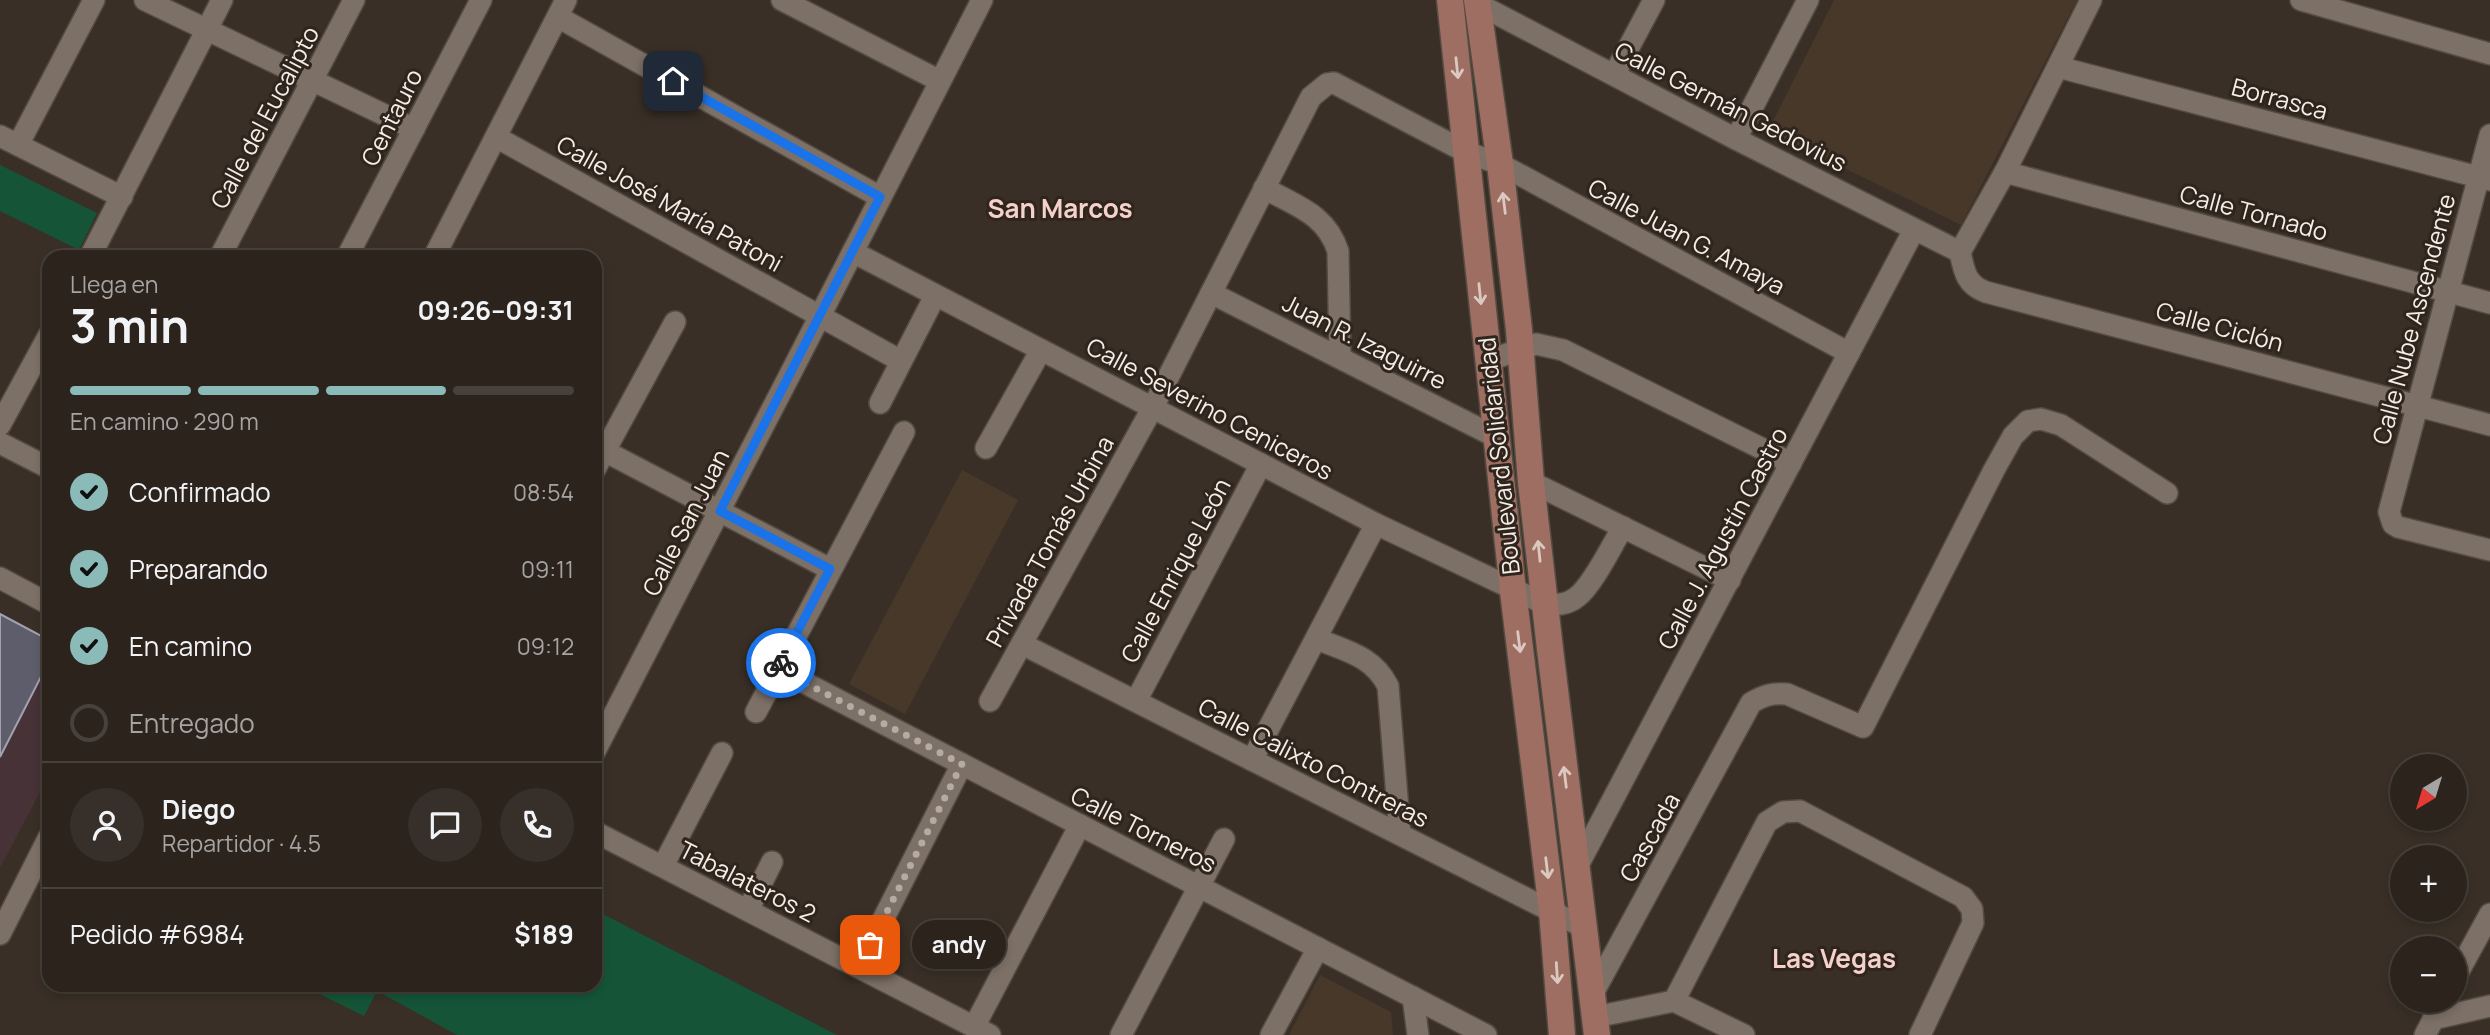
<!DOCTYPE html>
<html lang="es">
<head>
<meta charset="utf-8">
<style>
  :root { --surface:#2b231c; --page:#372f29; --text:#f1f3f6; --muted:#a6a4a3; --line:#47403b; --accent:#8bbbb9 }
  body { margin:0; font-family:Manrope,sans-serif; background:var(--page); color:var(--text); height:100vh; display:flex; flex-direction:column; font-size:26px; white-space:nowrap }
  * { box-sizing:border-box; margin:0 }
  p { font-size:23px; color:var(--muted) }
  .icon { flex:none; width:38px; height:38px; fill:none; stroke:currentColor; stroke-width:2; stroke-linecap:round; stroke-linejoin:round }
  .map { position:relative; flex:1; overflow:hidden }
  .drawer { position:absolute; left:42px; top:250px; width:560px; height:742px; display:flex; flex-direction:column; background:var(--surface); border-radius:21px; box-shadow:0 4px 10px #0003,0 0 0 2px var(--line) }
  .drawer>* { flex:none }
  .needle { width:46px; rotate:218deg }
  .controls { position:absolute; left:2390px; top:754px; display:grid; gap:14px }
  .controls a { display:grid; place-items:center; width:77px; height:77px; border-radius:50%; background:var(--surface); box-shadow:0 4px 10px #0003,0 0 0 2px var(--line); font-size:35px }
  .pin { position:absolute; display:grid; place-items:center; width:60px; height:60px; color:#fff; margin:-30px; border-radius:14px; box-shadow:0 4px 10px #0006 }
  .courier { position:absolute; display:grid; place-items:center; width:70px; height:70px; margin:-35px; border:5px solid #1a73e8; border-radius:50%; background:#fff; color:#222; box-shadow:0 2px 9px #0007 }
  .bubble { position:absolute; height:49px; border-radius:24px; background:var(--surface); box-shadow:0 4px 10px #0003,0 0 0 2px var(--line); font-size:23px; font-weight:700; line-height:49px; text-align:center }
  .summary em { font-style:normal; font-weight:700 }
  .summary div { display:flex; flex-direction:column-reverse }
  .summary { display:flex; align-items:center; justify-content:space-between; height:119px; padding:0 28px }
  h1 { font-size:46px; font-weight:700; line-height:52px }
  .bar { display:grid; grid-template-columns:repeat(4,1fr); gap:10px 7px; align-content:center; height:84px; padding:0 28px }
  .bar i { height:9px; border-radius:5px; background:var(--line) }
  .bar .active { background:var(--accent) }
  .bar p { grid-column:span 4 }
  .line { display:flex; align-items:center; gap:18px; padding:0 28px; border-top:2px solid var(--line) }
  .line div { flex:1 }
  .round { display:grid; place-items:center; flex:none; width:74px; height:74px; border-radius:37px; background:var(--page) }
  ol { padding:0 28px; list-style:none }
  li { display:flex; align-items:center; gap:21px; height:77px }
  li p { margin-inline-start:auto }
  li .icon { padding:7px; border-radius:50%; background:var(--accent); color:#111; stroke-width:4 }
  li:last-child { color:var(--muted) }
  li i { width:38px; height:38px; border:4px solid var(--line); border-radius:50% }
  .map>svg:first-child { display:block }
</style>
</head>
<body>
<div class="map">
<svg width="2490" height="1035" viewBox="0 0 2490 1035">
  <rect width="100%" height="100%" fill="#392f26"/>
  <!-- industrial -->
  <polygon fill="#463237" points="0,613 49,640 49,775 0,868"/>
  <!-- built -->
  <g fill="#48382a">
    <polygon points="1834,0 2077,0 1961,225 1768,131"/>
    <polygon points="962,470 1018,500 905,714 849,684"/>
    <polygon points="1320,975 1391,1012 1393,1035 1289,1035"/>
  </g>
  <!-- green -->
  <g fill="#155437">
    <polygon points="0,165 97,213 79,250 0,211"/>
    <polygon points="595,910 837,1035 457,1035 377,991 364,1016 301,985 595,985"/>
  </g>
  <!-- building -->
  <polygon fill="#5d5d6b" stroke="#a1a1b0" stroke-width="2" points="0,614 49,640 49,661 0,757"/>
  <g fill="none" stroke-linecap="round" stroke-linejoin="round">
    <!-- minor casing -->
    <g stroke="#534b42" stroke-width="24">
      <g id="minor">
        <polyline points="145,0 414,129"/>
        <polyline points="782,0 940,81"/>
        <polyline points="2301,0 2490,54"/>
        <polyline points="1478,4 1736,139 1960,252"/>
        <polyline points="558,17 880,197"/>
        <polyline points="2058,67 2490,180"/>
        <polyline points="1614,75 1654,0"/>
        <polyline points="2490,135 2389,512 2393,524 2398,527 2490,550"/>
        <polyline points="0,136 122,197"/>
        <polyline points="496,137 901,361"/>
        <polyline points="1736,139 1808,0"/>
        <polyline points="18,145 94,0"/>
        <polyline points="2005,172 2490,303"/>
        <path d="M1264,188C1296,206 1326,214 1338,251L1340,357"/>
        <path d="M853,252L1376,524L1545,604C1557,605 1567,605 1577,597C1593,585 1612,545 1623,527"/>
        <path d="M1960,252C1964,271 1966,285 1986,292L2490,425"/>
        <polyline points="1960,252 2005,172 2091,0"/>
        <polyline points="90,257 222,0"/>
        <polyline points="220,257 354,0"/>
        <polyline points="347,257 481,0"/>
        <polyline points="434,257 566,0"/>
        <polyline points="1211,293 1496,437"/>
        <polyline points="1487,361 1536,344 1563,350 1791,463"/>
        <polyline points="880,403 935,296"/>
        <polyline points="0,425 49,335"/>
        <polyline points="0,443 49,468"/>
        <polyline points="595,446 830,569"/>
        <polyline points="986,448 1041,350"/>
        <polyline points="595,469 675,322"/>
        <polyline points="1531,482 1730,580"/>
        <polyline points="0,578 49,604"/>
        <path d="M1317,639C1346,651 1373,656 1388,686L1400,834"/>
        <polyline points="1022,644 1583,927"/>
        <polyline points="778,669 1486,1035"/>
        <polyline points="990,701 1153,407 1311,97 1327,84 1334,83 1466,152 1500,164 1849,353"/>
        <polyline points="1136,701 1261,464"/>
        <polyline points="756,712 904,432"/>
        <path d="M595,751C726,501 853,251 982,0"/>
        <polyline points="1252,760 1376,524"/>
        <polyline points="595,832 990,1035"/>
        <polyline points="663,866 722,753"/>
        <polyline points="1576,869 1914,230"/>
        <polyline points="748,910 772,862"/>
        <polyline points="0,934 49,837"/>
        <polyline points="859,967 962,764"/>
        <polyline points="2455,978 2490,914"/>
        <path d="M1592,995L1751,703C1764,695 1772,693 1787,694L1863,727L1994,470L2013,436L2028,421L2041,419L2061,425L2167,493"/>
        <polyline points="1413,997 1418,1035"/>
        <polyline points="1674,1001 1767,822 1783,812 1800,811 1963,897 1972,909 1973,923 1920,1035"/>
        <polyline points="1595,1017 1674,1001 1744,1035"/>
        <polyline points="2433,1019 2490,1006"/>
        <polyline points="974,1027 1080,825"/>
        <polyline points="1121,1035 1224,839"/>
        <polyline points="1271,1035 1318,948"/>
        <polyline points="2425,1035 2443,1001"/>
      </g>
    </g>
    <!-- major casing -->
    <g stroke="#534b42" stroke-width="29">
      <g id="major">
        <polyline points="1450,0 1513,591 1552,911 1562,1035"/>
        <polyline points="1477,0 1500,164 1519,330 1531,482 1550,649 1597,1035"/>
      </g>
    </g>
    <!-- minor -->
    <use href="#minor" stroke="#7d7066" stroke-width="21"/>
    <!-- major -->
    <use href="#major" stroke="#9d6e61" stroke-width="26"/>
  </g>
  <!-- one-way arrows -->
  <defs><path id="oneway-shaft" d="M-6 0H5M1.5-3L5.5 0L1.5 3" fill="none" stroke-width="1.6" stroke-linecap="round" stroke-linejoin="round" transform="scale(1.75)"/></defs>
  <g stroke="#dbc8c0">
    <use href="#oneway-shaft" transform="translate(1457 68) rotate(84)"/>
    <use href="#oneway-shaft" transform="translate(1504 203) rotate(-97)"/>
    <use href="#oneway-shaft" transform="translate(1480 294) rotate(84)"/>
    <use href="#oneway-shaft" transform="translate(1539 551) rotate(-96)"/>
    <use href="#oneway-shaft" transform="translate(1519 642) rotate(83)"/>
    <use href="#oneway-shaft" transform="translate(1565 777) rotate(-97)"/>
    <use href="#oneway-shaft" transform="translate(1547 868) rotate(83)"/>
    <use href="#oneway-shaft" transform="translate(1557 973) rotate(86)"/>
  </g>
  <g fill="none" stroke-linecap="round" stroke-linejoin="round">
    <!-- done -->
    <polyline stroke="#b3aba4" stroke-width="7" stroke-dasharray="0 12.6" points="781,663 778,669 962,764 870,945"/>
    <!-- route -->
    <polyline stroke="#1a73e8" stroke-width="9" points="673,81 880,197 720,511 830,569 781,663"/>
  </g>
  <g text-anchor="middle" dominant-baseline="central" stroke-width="6" stroke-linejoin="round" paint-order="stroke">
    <!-- street labels -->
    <g font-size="24" fill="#f5eee8" stroke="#2f251c">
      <text transform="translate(2280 98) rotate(15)">Borrasca</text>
      <text transform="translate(1731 106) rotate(27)">Calle Germán Gedovius</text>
      <text transform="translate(264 117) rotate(-62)">Calle del Eucalipto</text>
      <text transform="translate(391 117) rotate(-63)">Centauro</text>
      <text transform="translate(670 203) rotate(29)">Calle José María Patoni</text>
      <text transform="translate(2254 212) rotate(15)">Calle Tornado</text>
      <text transform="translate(1687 236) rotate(28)">Calle Juan G. Amaya</text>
      <text transform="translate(2413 319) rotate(-75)">Calle Nube Ascendente</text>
      <text transform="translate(2220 326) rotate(15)">Calle Ciclón</text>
      <text transform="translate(1365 341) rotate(27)">Juan R. Izaguirre</text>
      <text transform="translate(1210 408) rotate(28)">Calle Severino Ceniceros</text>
      <text transform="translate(1498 456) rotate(-96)">Boulevard Solidaridad</text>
      <text transform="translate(685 522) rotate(-63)">Calle San Juan</text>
      <text transform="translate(1722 538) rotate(-62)">Calle J. Agustín Castro</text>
      <text transform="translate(1049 541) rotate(-61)">Privada Tomás Urbina</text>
      <text transform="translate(1175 570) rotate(-62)">Calle Enrique León</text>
      <text transform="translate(1314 762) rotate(27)">Calle Calixto Contreras</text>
      <text transform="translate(1144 829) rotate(27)">Calle Torneros</text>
      <text transform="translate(1649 837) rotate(-61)">Cascada</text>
      <text transform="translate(748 881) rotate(27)">Tabalateros 2</text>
    </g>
    <!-- neighbourhood labels -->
    <g font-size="26" font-weight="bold" fill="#f4d1ca" stroke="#2f251c">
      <text x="1060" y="208">San Marcos</text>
      <text x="1834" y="958">Las Vegas</text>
    </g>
  </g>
</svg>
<div class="controls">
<a><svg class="needle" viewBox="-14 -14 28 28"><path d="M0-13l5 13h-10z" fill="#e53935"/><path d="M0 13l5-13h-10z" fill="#a6a4a3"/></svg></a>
<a>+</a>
<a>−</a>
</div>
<div class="pin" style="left:870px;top:945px;background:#ea580c"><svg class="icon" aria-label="bag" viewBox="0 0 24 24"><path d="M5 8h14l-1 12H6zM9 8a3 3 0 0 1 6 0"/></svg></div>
<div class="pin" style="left:673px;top:81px;background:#1f2937"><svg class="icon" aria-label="home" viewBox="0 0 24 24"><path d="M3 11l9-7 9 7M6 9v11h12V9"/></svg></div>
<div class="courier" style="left:781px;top:663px"><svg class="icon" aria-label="bike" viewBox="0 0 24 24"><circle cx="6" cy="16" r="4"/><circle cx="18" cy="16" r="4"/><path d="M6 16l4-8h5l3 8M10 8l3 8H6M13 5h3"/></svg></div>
<div class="bubble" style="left:912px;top:920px;width:94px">andy</div>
<section class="drawer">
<div class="summary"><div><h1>3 min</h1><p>Llega en</p></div><em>09:26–09:31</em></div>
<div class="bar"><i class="active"></i><i class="active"></i><i class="active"></i><i></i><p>En camino · 290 m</p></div>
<ol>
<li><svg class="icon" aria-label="check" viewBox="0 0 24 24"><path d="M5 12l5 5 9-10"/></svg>Confirmado<p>08:54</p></li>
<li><svg class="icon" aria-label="check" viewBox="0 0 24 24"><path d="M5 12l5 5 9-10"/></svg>Preparando<p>09:11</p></li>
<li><svg class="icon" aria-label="check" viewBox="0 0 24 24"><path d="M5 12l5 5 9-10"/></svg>En camino<p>09:12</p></li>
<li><i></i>Entregado</li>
</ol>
<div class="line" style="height:126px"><a class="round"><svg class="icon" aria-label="person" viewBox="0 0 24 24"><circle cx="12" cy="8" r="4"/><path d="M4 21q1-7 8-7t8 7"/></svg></a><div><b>Diego</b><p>Repartidor · 4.5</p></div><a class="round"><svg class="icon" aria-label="chat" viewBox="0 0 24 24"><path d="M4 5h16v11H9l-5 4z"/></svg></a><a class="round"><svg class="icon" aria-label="phone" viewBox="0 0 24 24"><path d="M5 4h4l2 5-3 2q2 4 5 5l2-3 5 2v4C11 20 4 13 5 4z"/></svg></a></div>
<div class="line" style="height:91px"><div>Pedido #6984</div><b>$189</b></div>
</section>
</div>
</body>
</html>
